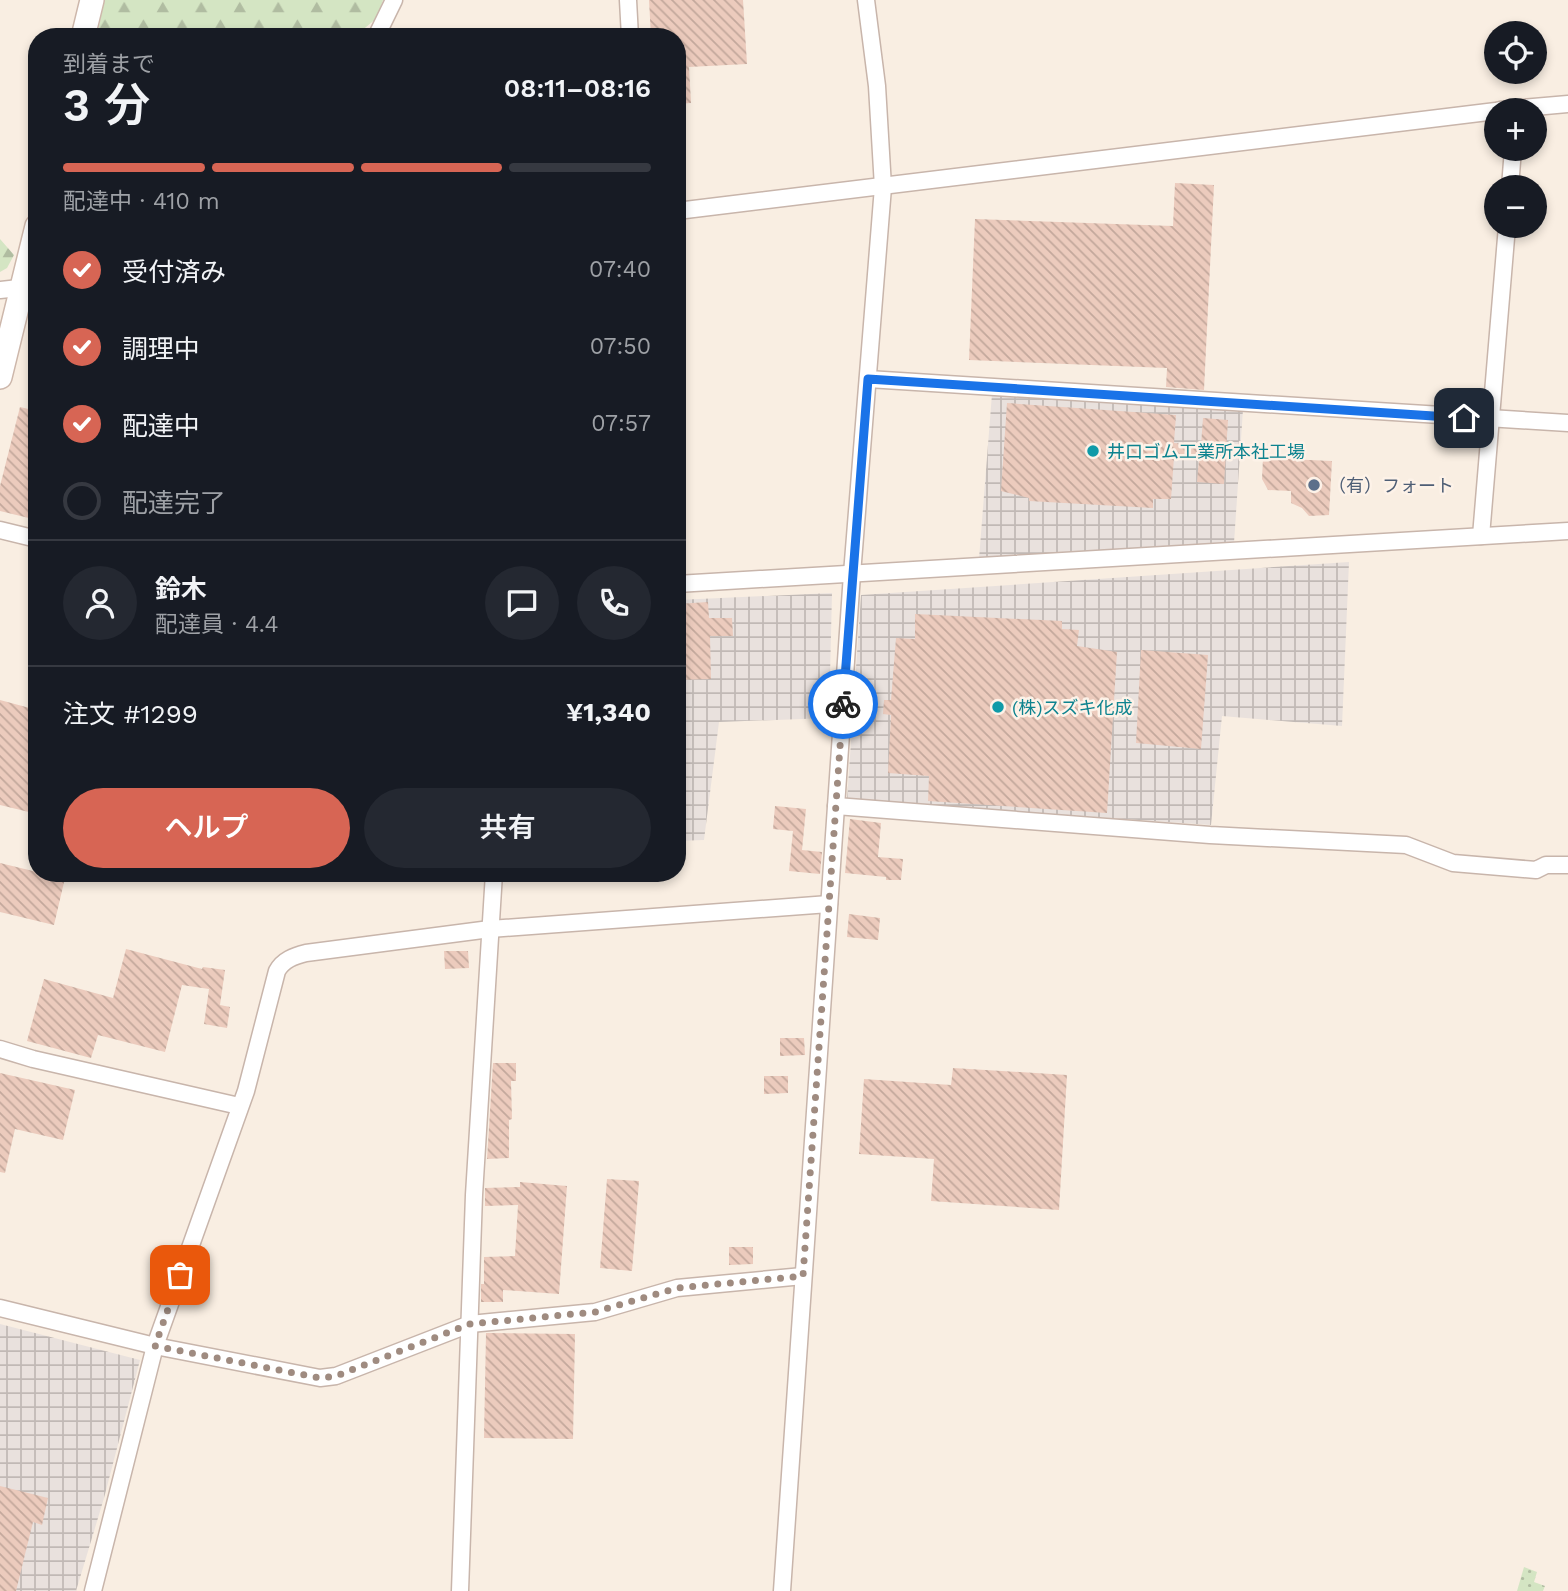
<!DOCTYPE html>
<html lang="ja">
<head>
<meta charset="utf-8">
<style>
  :root { --surface:#171b24; --page:#242831; --text:#f1f3f6; --muted:#9ea1a6; --line:#363941; --accent:#d76554 }
  body { margin:0; font-family:"Work Sans","Noto Sans JP",sans-serif; background:var(--page); color:var(--text); height:100vh; display:flex; flex-direction:column; font-size:26px; white-space:nowrap }
  * { box-sizing:border-box; margin:0 }
  p { font-size:23px; color:var(--muted) }
  .icon { flex:none; width:38px; height:38px; fill:none; stroke:currentColor; stroke-width:2; stroke-linecap:round; stroke-linejoin:round }
  .map { position:relative; flex:1; overflow:hidden }
  .drawer { position:absolute; left:28px; top:28px; width:658px; height:854px; display:flex; flex-direction:column; background:var(--surface); border-radius:28px; box-shadow:0 4px 10px #0003 }
  .drawer>* { flex:none }
  .buttons { position:absolute; left:1484px; top:21px; display:grid; gap:14px }
  .buttons a { display:grid; place-items:center; width:63px; height:63px; border-radius:50%; background:var(--surface); box-shadow:0 4px 10px #0003; font-size:35px }
  .pin { position:absolute; display:grid; place-items:center; width:60px; height:60px; color:#fff; margin:-30px; border-radius:14px; box-shadow:0 4px 10px #0006 }
  .courier { position:absolute; display:grid; place-items:center; width:70px; height:70px; margin:-35px; border:5px solid #1a73e8; border-radius:50%; background:#fff; color:#222; box-shadow:0 2px 9px #0007 }
  .summary em { font-style:normal; font-weight:600 }
  .summary div { display:flex; flex-direction:column-reverse }
  .summary { display:flex; align-items:center; justify-content:space-between; height:119px; padding:0 35px }
  h1 { font-size:46px; font-weight:600; line-height:52px }
  .bar { display:grid; grid-template-columns:repeat(4,1fr); gap:10px 7px; align-content:center; height:84px; padding:0 35px }
  .bar i { height:9px; border-radius:5px; background:var(--line) }
  .bar .on { background:var(--accent) }
  .bar p { grid-column:span 4 }
  .line { display:flex; align-items:center; gap:18px; padding:0 35px; border-top:2px solid var(--line) }
  .line div { flex:1 }
  .round { display:grid; place-items:center; flex:none; width:74px; height:74px; border-radius:37px; background:var(--page) }
  ol { padding:0 35px; list-style:none }
  li { display:flex; align-items:center; gap:21px; height:77px }
  li p { margin-inline-start:auto }
  li .icon { padding:7px; border-radius:50%; background:var(--accent); color:#fff; stroke-width:4 }
  li:last-child { color:var(--muted) }
  li i { width:38px; height:38px; border:4px solid var(--line); border-radius:50% }
  .cta { display:flex; gap:14px; margin-top:auto; padding:14px 35px }
  .cta a { flex:1; height:80px; border-radius:42px; background:var(--accent); color:#fff; font-size:28px; font-weight:600; line-height:80px; text-align:center }
  .cta a+a { background:var(--page); color:var(--text) }
  .map>svg:first-child { display:block }
</style>
</head>
<body>
<div class="map">
<svg width="1568" height="1591" viewBox="0 0 1568 1591">
  <defs>
    <pattern id="industrial-grid" width="8" height="8" patternUnits="userSpaceOnUse" patternTransform="scale(1.75)"><rect width="8" height="8" fill="#e9e1dd"/><path d="M0 4h8M4 0v8" fill="none" stroke="#c1b9b5"/></pattern>
    <pattern id="forest-firs" width="22" height="20" patternUnits="userSpaceOnUse" patternTransform="scale(1.75)"><rect width="22" height="20" fill="#d4e5c3"/><path d="M5 1l3.5 6h-7zM16 11l3.5 6h-7z" fill="#b0bca1"/></pattern>
    <pattern id="park-dots" width="8" height="8" patternUnits="userSpaceOnUse" patternTransform="scale(1.75)"><rect width="8" height="8" fill="#d4e5c3"/><path d="M2 2h.1M6 6h.1" fill="none" stroke="#b0bca1" stroke-width="1.8" stroke-linecap="round"/></pattern>
    <pattern id="building-back-hatch" width="6" height="6" patternUnits="userSpaceOnUse" patternTransform="scale(1.75)"><rect width="6" height="6" fill="#eccbbd"/><path d="M-1 5l2 2M0 0l6 6M5-1l2 2" fill="none" stroke="#c3a89c"/></pattern>
  </defs>
  <rect width="100%" height="100%" fill="#f9eee2"/>
  <!-- industrial -->
  <g fill="url(#industrial-grid)">
    <polygon points="992,394 1243,409 1234,543 979,559"/>
    <polygon points="1349,562 1342,726 1222,716 1211,825 847,800 861,595"/>
    <polygon points="832,593 829,718 719,722 704,840 677,841 677,600"/>
    <polygon points="0,1324 140,1360 104,1498 76,1591 0,1591"/>
  </g>
  <!-- forest -->
  <g fill="url(#forest-firs)">
    <polygon points="104,0 383,0 377,18 360,32 293,37 97,37"/>
    <polygon points="0,239 14,255 7,268 0,272"/>
  </g>
  <!-- park -->
  <polygon fill="url(#park-dots)" points="1524,1567 1537,1572 1534,1582 1545,1586 1543,1591 1517,1591"/>
  <!-- building -->
  <g fill="url(#building-back-hatch)">
    <polygon points="649,0 743,0 747,64 689,67 691,103 677,104 677,37 651,37"/>
    <polygon points="1175,183 1214,185 1204,390 1166,387 1167,368 969,360 975,219 1173,226"/>
    <polygon points="1007,403 1176,415 1174,443 1201,445 1203,418 1228,420 1224,484 1197,482 1199,459 1174,457 1171,499 1153,499 1153,508 1029,501 1029,498 1001,491"/>
    <polygon points="20,407 37,411 37,520 0,511 0,486"/>
    <polygon points="1263,458 1332,461 1329,515 1309,516 1302,508 1291,503 1291,491 1268,490 1262,479"/>
    <polygon points="708,602 709,618 732,618 733,636 710,636 711,679 677,680 677,604"/>
    <polygon points="915,614 1062,621 1062,629 1079,630 1077,646 1117,652 1107,813 928,801 929,776 888,773 891,715 883,714 884,700 891,700 896,638 915,639"/>
    <polygon points="1141,650 1208,655 1201,749 1136,743"/>
    <polygon points="0,700 37,710 37,814 0,805"/>
    <polygon points="775,806 806,809 802,850 822,852 820,874 789,871 793,831 773,829"/>
    <polygon points="850,819 881,823 878,857 903,859 901,880 886,880 886,877 845,873"/>
    <polygon points="0,863 37,872 37,873 44,873 65,878 54,925 0,912"/>
    <polygon points="849,914 880,918 878,940 847,937"/>
    <polygon points="126,949 202,969 203,967 225,970 220,1005 230,1007 227,1028 204,1024 209,989 182,985 165,1052 98,1035 91,1058 27,1041 44,979 113,998"/>
    <polygon points="444,951 468,951 469,968 445,969"/>
    <polygon points="780,1038 804,1038 805,1055 780,1056"/>
    <polygon points="493,1063 516,1063 516,1081 511,1081 512,1119 509,1120 509,1158 487,1159"/>
    <polygon points="953,1068 1067,1075 1059,1210 931,1201 934,1159 859,1154 864,1079 951,1085"/>
    <polygon points="0,1073 75,1090 63,1140 15,1129 5,1173 0,1172"/>
    <polygon points="764,1076 788,1076 788,1093 764,1094"/>
    <polygon points="607,1179 639,1181 632,1271 600,1268"/>
    <polygon points="520,1182 567,1186 559,1294 503,1290 503,1302 481,1302 481,1284 484,1284 484,1257 515,1256 518,1205 485,1206 485,1188 520,1187"/>
    <polygon points="729,1247 753,1247 753,1264 729,1265"/>
    <polygon points="486,1333 575,1334 573,1439 484,1438"/>
    <polygon points="0,1486 48,1498 42,1525 33,1522 16,1591 0,1591"/>
  </g>
  <g fill="none" stroke-linecap="round" stroke-linejoin="round">
    <!-- street casing -->
    <g stroke="#c8b5ab" stroke-width="19">
      <g id="street">
        <polyline points="628,0 630,37"/>
        <polyline points="376,37 394,0"/>
        <polyline points="1500,110 1568,104"/>
        <polyline points="1510,187 1513,149"/>
        <polyline points="677,211 1496,111"/>
        <polyline points="0,290 37,286"/>
        <polyline points="868,379 1568,423"/>
        <polyline points="0,530 37,539"/>
        <polyline points="1481,536 1507,226"/>
        <polyline points="677,584 1568,531"/>
        <polyline points="836,806 1210,835 1406,845 1453,863 1536,870 1546,865 1568,865"/>
        <polyline points="0,1049 33,1059 239,1106"/>
        <polyline points="0,1308 155,1346 320,1378 336,1376 470,1324 595,1312 677,1288 803,1276"/>
        <path d="M93,1591L155,1346L246,1091L277,971C283,960 294,956 306,953L490,929L829,904"/>
        <polyline points="460,1591 474,1195 494,873"/>
        <polyline points="782,1591 852,574 883,187 877,86 866,0"/>
      </g>
    </g>
    <!-- secondary casing -->
    <g stroke="#cdb7ab" stroke-width="26">
      <g id="secondary">
        <polyline points="83,37 92,0"/>
        <polyline points="0,377 37,226"/>
      </g>
    </g>
    <!-- street -->
    <use href="#street" stroke="#fff" stroke-width="16"/>
    <!-- secondary -->
    <use href="#secondary" stroke="#fff" stroke-width="23"/>
  </g>
  <g fill="none" stroke-linecap="round" stroke-linejoin="round">
    <!-- done -->
    <polyline stroke="#9f8b80" stroke-width="7" stroke-dasharray="0 12.6" points="180,1275 155,1346 320,1378 336,1376 470,1324 595,1312 677,1288 803,1276 843,704"/>
    <!-- route -->
    <polyline stroke="#1a73e8" stroke-width="9" points="843,704 868,379 1464,418"/>
  </g>
  <!-- markers -->
  <g fill="#0f9aa8" stroke="#fdf2e8" stroke-width="2.5">
    <circle cx="1093" cy="451" r="7"/>
    <circle cx="998" cy="707" r="7"/>
  </g>
  <circle fill="#5c6f8a" stroke="#fdf2e8" stroke-width="2.5" cx="1314" cy="485" r="7"/>
  <g text-anchor="middle" dominant-baseline="central" stroke-width="5" stroke-linejoin="round" paint-order="stroke">
    <!-- culture labels -->
    <g font-size="18" fill="#0d838f" stroke="#fdf2e8" text-anchor="start">
      <text x="1107" y="451">井口ゴム工業所本社工場</text>
      <text x="1012" y="707">(株)スズキ化成</text>
    </g>
    <!-- service labels -->
    <g font-size="18" fill="#4e5e75" stroke="#fdf2e8" text-anchor="start">
      <text x="1328" y="485">（有）フォート</text>
    </g>
  </g>
</svg>
<div class="buttons">
<a><svg class="icon" aria-label="locate" viewBox="0 0 24 24"><circle cx="12" cy="12" r="6"/><path d="M12 2v4M12 18v4M2 12h4M18 12h4"/></svg></a>
<a>+</a>
<a>−</a>
</div>
<div class="pin" style="left:180px;top:1275px;background:#ea580c"><svg class="icon" aria-label="bag" viewBox="0 0 24 24"><path d="M5 8h14l-1 12H6zM9 8a3 3 0 0 1 6 0"/></svg></div>
<div class="pin" style="left:1464px;top:418px;background:#1f2937"><svg class="icon" aria-label="home" viewBox="0 0 24 24"><path d="M3 11l9-7 9 7M6 9v11h12V9"/></svg></div>
<div class="courier" style="left:843px;top:704px"><svg class="icon" aria-label="bike" viewBox="0 0 24 24"><circle cx="6" cy="16" r="4"/><circle cx="18" cy="16" r="4"/><path d="M6 16l4-8h5l3 8M10 8l3 8H6M13 5h3"/></svg></div>
<section class="drawer">
<div class="summary"><div><h1>3 分</h1><p>到着まで</p></div><em>08:11–08:16</em></div>
<div class="bar"><i class="on"></i><i class="on"></i><i class="on"></i><i></i><p>配達中 · 410 m</p></div>
<ol>
<li><svg class="icon" aria-label="check" viewBox="0 0 24 24"><path d="M5 12l5 5 9-10"/></svg>受付済み<p>07:40</p></li>
<li><svg class="icon" aria-label="check" viewBox="0 0 24 24"><path d="M5 12l5 5 9-10"/></svg>調理中<p>07:50</p></li>
<li><svg class="icon" aria-label="check" viewBox="0 0 24 24"><path d="M5 12l5 5 9-10"/></svg>配達中<p>07:57</p></li>
<li><i></i>配達完了</li>
</ol>
<div class="line" style="height:126px"><a class="round"><svg class="icon" aria-label="person" viewBox="0 0 24 24"><circle cx="12" cy="8" r="4"/><path d="M4 21q1-7 8-7t8 7"/></svg></a><div><b>鈴木</b><p>配達員 · 4.4</p></div><a class="round"><svg class="icon" aria-label="chat" viewBox="0 0 24 24"><path d="M4 5h16v11H9l-5 4z"/></svg></a><a class="round"><svg class="icon" aria-label="phone" viewBox="0 0 24 24"><path d="M5 4h4l2 5-3 2q2 4 5 5l2-3 5 2v4C11 20 4 13 5 4z"/></svg></a></div>
<div class="line" style="height:91px"><div>注文 #1299</div><b>¥1,340</b></div>
<div class="cta"><a>ヘルプ</a><a>共有</a></div>
</section>
</div>
</body>
</html>
